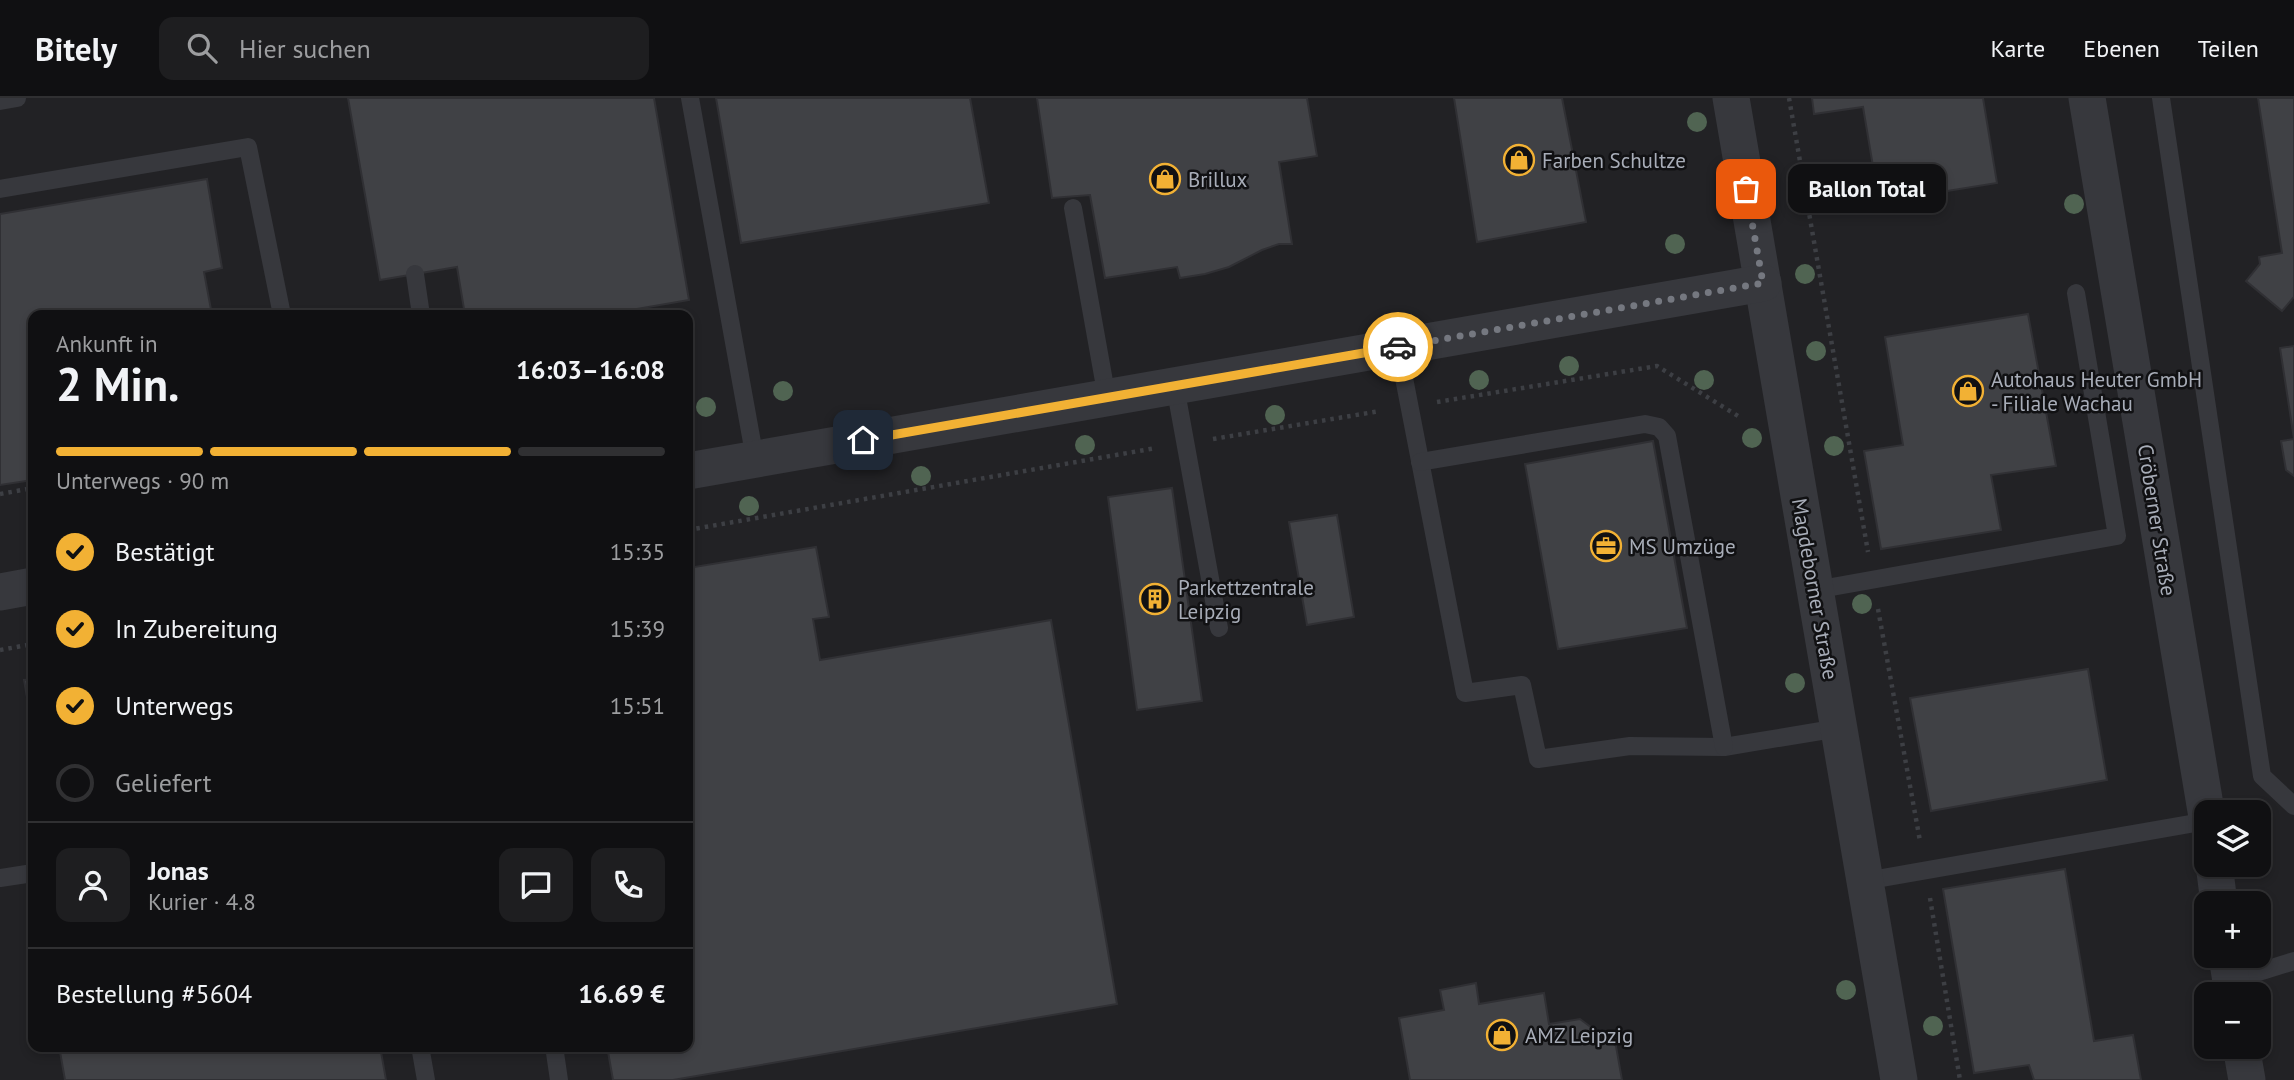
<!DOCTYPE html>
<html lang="de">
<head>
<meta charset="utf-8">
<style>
  :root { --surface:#101012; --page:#1e1e20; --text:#f1f3f6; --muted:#9c9d9f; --line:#303032; --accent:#f2b134 }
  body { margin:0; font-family:"PT Sans",sans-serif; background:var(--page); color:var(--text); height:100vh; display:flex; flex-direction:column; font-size:26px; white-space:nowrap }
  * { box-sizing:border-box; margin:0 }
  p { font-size:23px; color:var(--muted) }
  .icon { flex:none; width:38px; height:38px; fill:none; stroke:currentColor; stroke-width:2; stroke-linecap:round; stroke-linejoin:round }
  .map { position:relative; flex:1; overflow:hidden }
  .drawer { position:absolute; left:28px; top:212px; width:665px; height:742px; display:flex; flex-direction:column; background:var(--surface); border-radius:14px; box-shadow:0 4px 10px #0003,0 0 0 2px var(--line) }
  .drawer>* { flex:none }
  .tools { position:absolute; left:2194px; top:702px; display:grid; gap:14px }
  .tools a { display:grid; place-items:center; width:77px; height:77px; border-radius:14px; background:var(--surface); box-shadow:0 4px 10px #0003,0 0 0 2px var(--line); font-size:35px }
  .pin { position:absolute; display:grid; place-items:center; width:60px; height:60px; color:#fff; margin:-30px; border-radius:14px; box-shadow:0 4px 10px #0006 }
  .courier { position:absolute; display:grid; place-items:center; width:70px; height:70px; margin:-35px; border:5px solid #f2b134; border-radius:50%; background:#fff; color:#222; box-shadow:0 2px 9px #0007 }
  .bubble { position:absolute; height:49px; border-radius:14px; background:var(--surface); box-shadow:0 4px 10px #0003,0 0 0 2px var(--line); font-size:23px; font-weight:700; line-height:49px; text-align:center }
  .overview em { font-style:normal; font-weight:700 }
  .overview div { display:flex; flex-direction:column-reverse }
  .overview { display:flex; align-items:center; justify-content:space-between; height:119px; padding:0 28px }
  h1 { font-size:46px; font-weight:700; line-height:52px }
  .bar { display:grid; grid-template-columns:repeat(4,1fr); gap:10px 7px; align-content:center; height:84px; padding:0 28px }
  .bar i { height:9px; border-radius:5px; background:var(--line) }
  .bar .selected { background:var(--accent) }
  .bar p { grid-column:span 4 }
  .line { display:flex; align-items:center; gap:18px; padding:0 28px; border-top:2px solid var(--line) }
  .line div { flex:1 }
  .round { display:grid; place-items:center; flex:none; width:74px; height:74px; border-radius:14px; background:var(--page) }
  ol { padding:0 28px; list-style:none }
  li { display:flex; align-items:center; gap:21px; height:77px }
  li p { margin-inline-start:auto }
  li .icon { padding:7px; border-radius:50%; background:var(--accent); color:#111; stroke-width:4 }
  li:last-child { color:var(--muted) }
  li i { width:38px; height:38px; border:4px solid var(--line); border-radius:50% }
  header { display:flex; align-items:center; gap:42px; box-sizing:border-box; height:98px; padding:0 35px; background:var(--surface); border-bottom:2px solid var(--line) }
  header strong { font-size:33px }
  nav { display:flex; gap:38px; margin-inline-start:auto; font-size:24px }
  .search { width:490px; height:63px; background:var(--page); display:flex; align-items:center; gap:18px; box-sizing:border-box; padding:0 24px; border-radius:14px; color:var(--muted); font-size:26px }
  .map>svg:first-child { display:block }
</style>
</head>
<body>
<header>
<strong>Bitely</strong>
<div class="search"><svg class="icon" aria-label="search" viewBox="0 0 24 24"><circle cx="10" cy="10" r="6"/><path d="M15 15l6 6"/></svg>Hier suchen</div>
<nav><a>Karte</a><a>Ebenen</a><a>Teilen</a></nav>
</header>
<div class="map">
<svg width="2294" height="982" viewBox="0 0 2294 982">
  <rect width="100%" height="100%" fill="#161618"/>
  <!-- built -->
  <path fill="#222225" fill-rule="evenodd" d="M0,0H2294V982H0ZM33,217H688V948H33ZM2207,714H2259V766H2207ZM2207,805H2259V858H2207ZM2207,896H2259V948H2207Z"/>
  <!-- building -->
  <g fill="#404145" stroke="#303034" stroke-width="2">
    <polygon points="348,0 654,0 689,202 602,217 465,217 457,169 380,182"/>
    <polygon points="716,0 970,0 989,105 741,145"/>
    <polygon points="1037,0 1307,0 1317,58 1279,64 1292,146 1279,146 1262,152 1229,169 1205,176 1180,180 1177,169 1105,180 1090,97 1052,100"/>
    <polygon points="1454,0 1562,0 1586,124 1477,144"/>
    <polygon points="1812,0 1983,0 1997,85 1879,104 1863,9 1814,16"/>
    <polygon points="2258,0 2294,0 2294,199 2282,213 2246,183 2260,166 2259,159 2282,155"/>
    <polygon points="207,81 222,170 204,174 212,217 33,217 33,382 0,387 0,116"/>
    <polygon points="2028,216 2056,368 1991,377 2001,432 1881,451 1864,353 1903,347 1885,239"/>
    <polygon points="2294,248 2294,378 2286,372 2281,343 2294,341 2280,250"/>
    <polygon points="1653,343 1687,530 1558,551 1525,366"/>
    <polygon points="1172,390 1202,603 1137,612 1108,399"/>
    <polygon points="1337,417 1354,519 1307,527 1289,424"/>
    <polygon points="816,449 829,519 813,521 820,562 1051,522 1117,906 673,982 613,982 607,948 688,948 688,470"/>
    <polygon points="2088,571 2107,682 1931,713 1910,600"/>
    <polygon points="33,581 33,634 24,582"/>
    <polygon points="2065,771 2094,943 2133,937 2141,982 2034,982 2029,967 1974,975 1943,791"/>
    <polygon points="1476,885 1479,906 1544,895 1549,926 1580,921 1616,948 1622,982 1410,982 1399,920 1444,912 1440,892"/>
    <polygon points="59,948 380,948 386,982 65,982"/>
  </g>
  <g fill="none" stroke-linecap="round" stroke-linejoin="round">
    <!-- path -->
    <g stroke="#3d3f44" stroke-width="4.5" stroke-dasharray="3.5 5" stroke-linecap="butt">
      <polyline points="1789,0 1868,454"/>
      <polyline points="1437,304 1657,268 1738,318"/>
      <polyline points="1213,341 1380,313"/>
      <polyline points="0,396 33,390"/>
      <polyline points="688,432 1156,350"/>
      <polyline points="1878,511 1920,743"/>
      <polyline points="0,552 33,546"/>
      <polyline points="1930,800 1960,982"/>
    </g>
    <!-- service -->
    <g stroke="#37383d" stroke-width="18">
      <polyline points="690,0 755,361"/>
      <polyline points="2161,0 2262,678 2294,708"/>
      <polyline points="0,3 17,0"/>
      <polyline points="0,91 248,49 282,217"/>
      <polyline points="1073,110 1107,300"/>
      <polyline points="415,176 421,217"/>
      <polyline points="1398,249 1465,595 1522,587 1538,661 1630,648 1724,649 1839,630"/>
      <polyline points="1175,288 1219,530"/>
      <polyline points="1420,364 1645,326 1659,329 1667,338 1724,649"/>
      <polyline points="1815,492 2117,438 2076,195"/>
      <polyline points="0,780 33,775"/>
      <polyline points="1865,783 2207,723"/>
      <polyline points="2230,883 2294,863"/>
      <polyline points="420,948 426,982"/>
      <polyline points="554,948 559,982"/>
    </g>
    <!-- minor -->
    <g stroke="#37383d" stroke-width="37">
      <polyline points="1731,0 1899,982"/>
      <polyline points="2087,0 2207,719"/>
      <polyline points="688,373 1763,185"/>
      <polyline points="0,494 33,488"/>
      <polyline points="2214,766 2219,805"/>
      <polyline points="2227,858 2233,896"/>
      <polyline points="2241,948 2247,982"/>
    </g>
  </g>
  <!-- trees -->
  <g fill="#506452">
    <circle cx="1697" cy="24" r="10"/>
    <circle cx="2074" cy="106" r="10"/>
    <circle cx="1675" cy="146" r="10"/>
    <circle cx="1805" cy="176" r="10"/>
    <circle cx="1816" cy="253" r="10"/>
    <circle cx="1569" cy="268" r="10"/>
    <circle cx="1479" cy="282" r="10"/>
    <circle cx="1704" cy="282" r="10"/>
    <circle cx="783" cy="293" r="10"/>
    <circle cx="706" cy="309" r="10"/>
    <circle cx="1275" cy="317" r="10"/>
    <circle cx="1752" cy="340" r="10"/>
    <circle cx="1085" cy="347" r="10"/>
    <circle cx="1834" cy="348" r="10"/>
    <circle cx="921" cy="378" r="10"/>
    <circle cx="749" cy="408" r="10"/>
    <circle cx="1862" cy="506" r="10"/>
    <circle cx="1795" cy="585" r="10"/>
    <circle cx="1846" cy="892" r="10"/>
    <circle cx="1933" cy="928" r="10"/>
  </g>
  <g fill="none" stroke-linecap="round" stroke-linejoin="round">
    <!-- done -->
    <polyline stroke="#757880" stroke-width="7" stroke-dasharray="0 12.6" points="1398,249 1763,185 1746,91"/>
    <!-- route -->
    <polyline stroke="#f2b134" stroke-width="9" points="863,342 1398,249"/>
  </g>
  <!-- icons -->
  <defs>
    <g id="shop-ring" transform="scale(1.575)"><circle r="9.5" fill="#111113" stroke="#f2b134" stroke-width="1.5"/><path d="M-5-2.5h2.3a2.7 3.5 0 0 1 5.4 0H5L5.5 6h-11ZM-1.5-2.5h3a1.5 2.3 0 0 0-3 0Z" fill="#f2b134"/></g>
    <g id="office-ring" transform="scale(1.575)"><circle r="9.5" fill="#111113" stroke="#f2b134" stroke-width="1.5"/><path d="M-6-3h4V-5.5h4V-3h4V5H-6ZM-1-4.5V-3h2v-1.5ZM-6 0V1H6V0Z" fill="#f2b134"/></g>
    <g id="building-ring" transform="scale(1.575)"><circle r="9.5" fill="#111113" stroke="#f2b134" stroke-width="1.5"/><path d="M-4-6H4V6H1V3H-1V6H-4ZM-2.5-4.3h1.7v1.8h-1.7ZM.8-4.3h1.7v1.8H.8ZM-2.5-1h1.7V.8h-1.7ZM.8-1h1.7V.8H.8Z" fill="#f2b134"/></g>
  </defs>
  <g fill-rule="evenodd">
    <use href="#shop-ring" x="1519" y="62"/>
    <use href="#shop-ring" x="1165" y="81"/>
    <use href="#shop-ring" x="1968" y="293"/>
    <use href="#office-ring" x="1606" y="448"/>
    <use href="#building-ring" x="1155" y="501"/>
    <use href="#shop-ring" x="1502" y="937"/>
  </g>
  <g text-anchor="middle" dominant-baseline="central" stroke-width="5" stroke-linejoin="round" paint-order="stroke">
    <!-- poi labels -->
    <g font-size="21" fill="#a8adb8" stroke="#111113" text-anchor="start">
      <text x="1542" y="62">Farben Schultze</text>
      <text x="1188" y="81">Brillux</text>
      <text x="1991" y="281">Autohaus Heuter GmbH<tspan x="1991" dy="24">- Filiale Wachau</tspan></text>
      <text x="1629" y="448">MS Umzüge</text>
      <text x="1178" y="489">Parkettzentrale<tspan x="1178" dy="24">Leipzig</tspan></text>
      <text x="1525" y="937">AMZ Leipzig</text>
    </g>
    <!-- street labels -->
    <g font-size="21" fill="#a8adb8" stroke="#111113">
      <text transform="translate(2157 422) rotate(81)">Cröberner Straße</text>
      <text transform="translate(1815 491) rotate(80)">Magdeborner Straße</text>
    </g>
  </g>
</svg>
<div class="tools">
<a><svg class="icon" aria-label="layers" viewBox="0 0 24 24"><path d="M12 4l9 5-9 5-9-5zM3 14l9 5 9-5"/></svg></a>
<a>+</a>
<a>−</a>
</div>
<div class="pin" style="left:1746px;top:91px;background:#ea580c"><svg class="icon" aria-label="bag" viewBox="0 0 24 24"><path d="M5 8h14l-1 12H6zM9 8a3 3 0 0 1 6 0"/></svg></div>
<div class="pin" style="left:863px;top:342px;background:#1f2937"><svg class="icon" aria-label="home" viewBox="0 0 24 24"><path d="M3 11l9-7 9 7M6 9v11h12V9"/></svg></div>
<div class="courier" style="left:1398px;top:249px"><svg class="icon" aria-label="car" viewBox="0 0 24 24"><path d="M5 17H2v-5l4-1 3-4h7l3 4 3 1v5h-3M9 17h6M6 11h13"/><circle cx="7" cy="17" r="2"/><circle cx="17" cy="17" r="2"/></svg></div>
<div class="bubble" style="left:1788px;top:66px;width:158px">Ballon Total</div>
<section class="drawer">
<div class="overview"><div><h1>2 Min.</h1><p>Ankunft in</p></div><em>16:03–16:08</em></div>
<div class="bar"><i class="selected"></i><i class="selected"></i><i class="selected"></i><i></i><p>Unterwegs · 90 m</p></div>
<ol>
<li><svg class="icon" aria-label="check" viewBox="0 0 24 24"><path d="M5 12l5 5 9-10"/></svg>Bestätigt<p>15:35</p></li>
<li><svg class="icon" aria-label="check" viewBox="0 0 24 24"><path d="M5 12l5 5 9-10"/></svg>In Zubereitung<p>15:39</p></li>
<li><svg class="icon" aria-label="check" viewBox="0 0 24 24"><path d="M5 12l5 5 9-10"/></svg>Unterwegs<p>15:51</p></li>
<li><i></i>Geliefert</li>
</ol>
<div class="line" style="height:126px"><a class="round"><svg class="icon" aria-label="person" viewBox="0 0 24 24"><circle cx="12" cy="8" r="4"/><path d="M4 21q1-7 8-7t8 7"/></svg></a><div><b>Jonas</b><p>Kurier · 4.8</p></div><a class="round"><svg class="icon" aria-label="chat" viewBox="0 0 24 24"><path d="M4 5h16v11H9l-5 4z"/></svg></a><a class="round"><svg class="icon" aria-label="phone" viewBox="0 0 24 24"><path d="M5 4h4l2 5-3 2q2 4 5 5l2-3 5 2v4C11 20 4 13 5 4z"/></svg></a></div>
<div class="line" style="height:91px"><div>Bestellung #5604</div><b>16.69 €</b></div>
</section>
</div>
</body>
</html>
